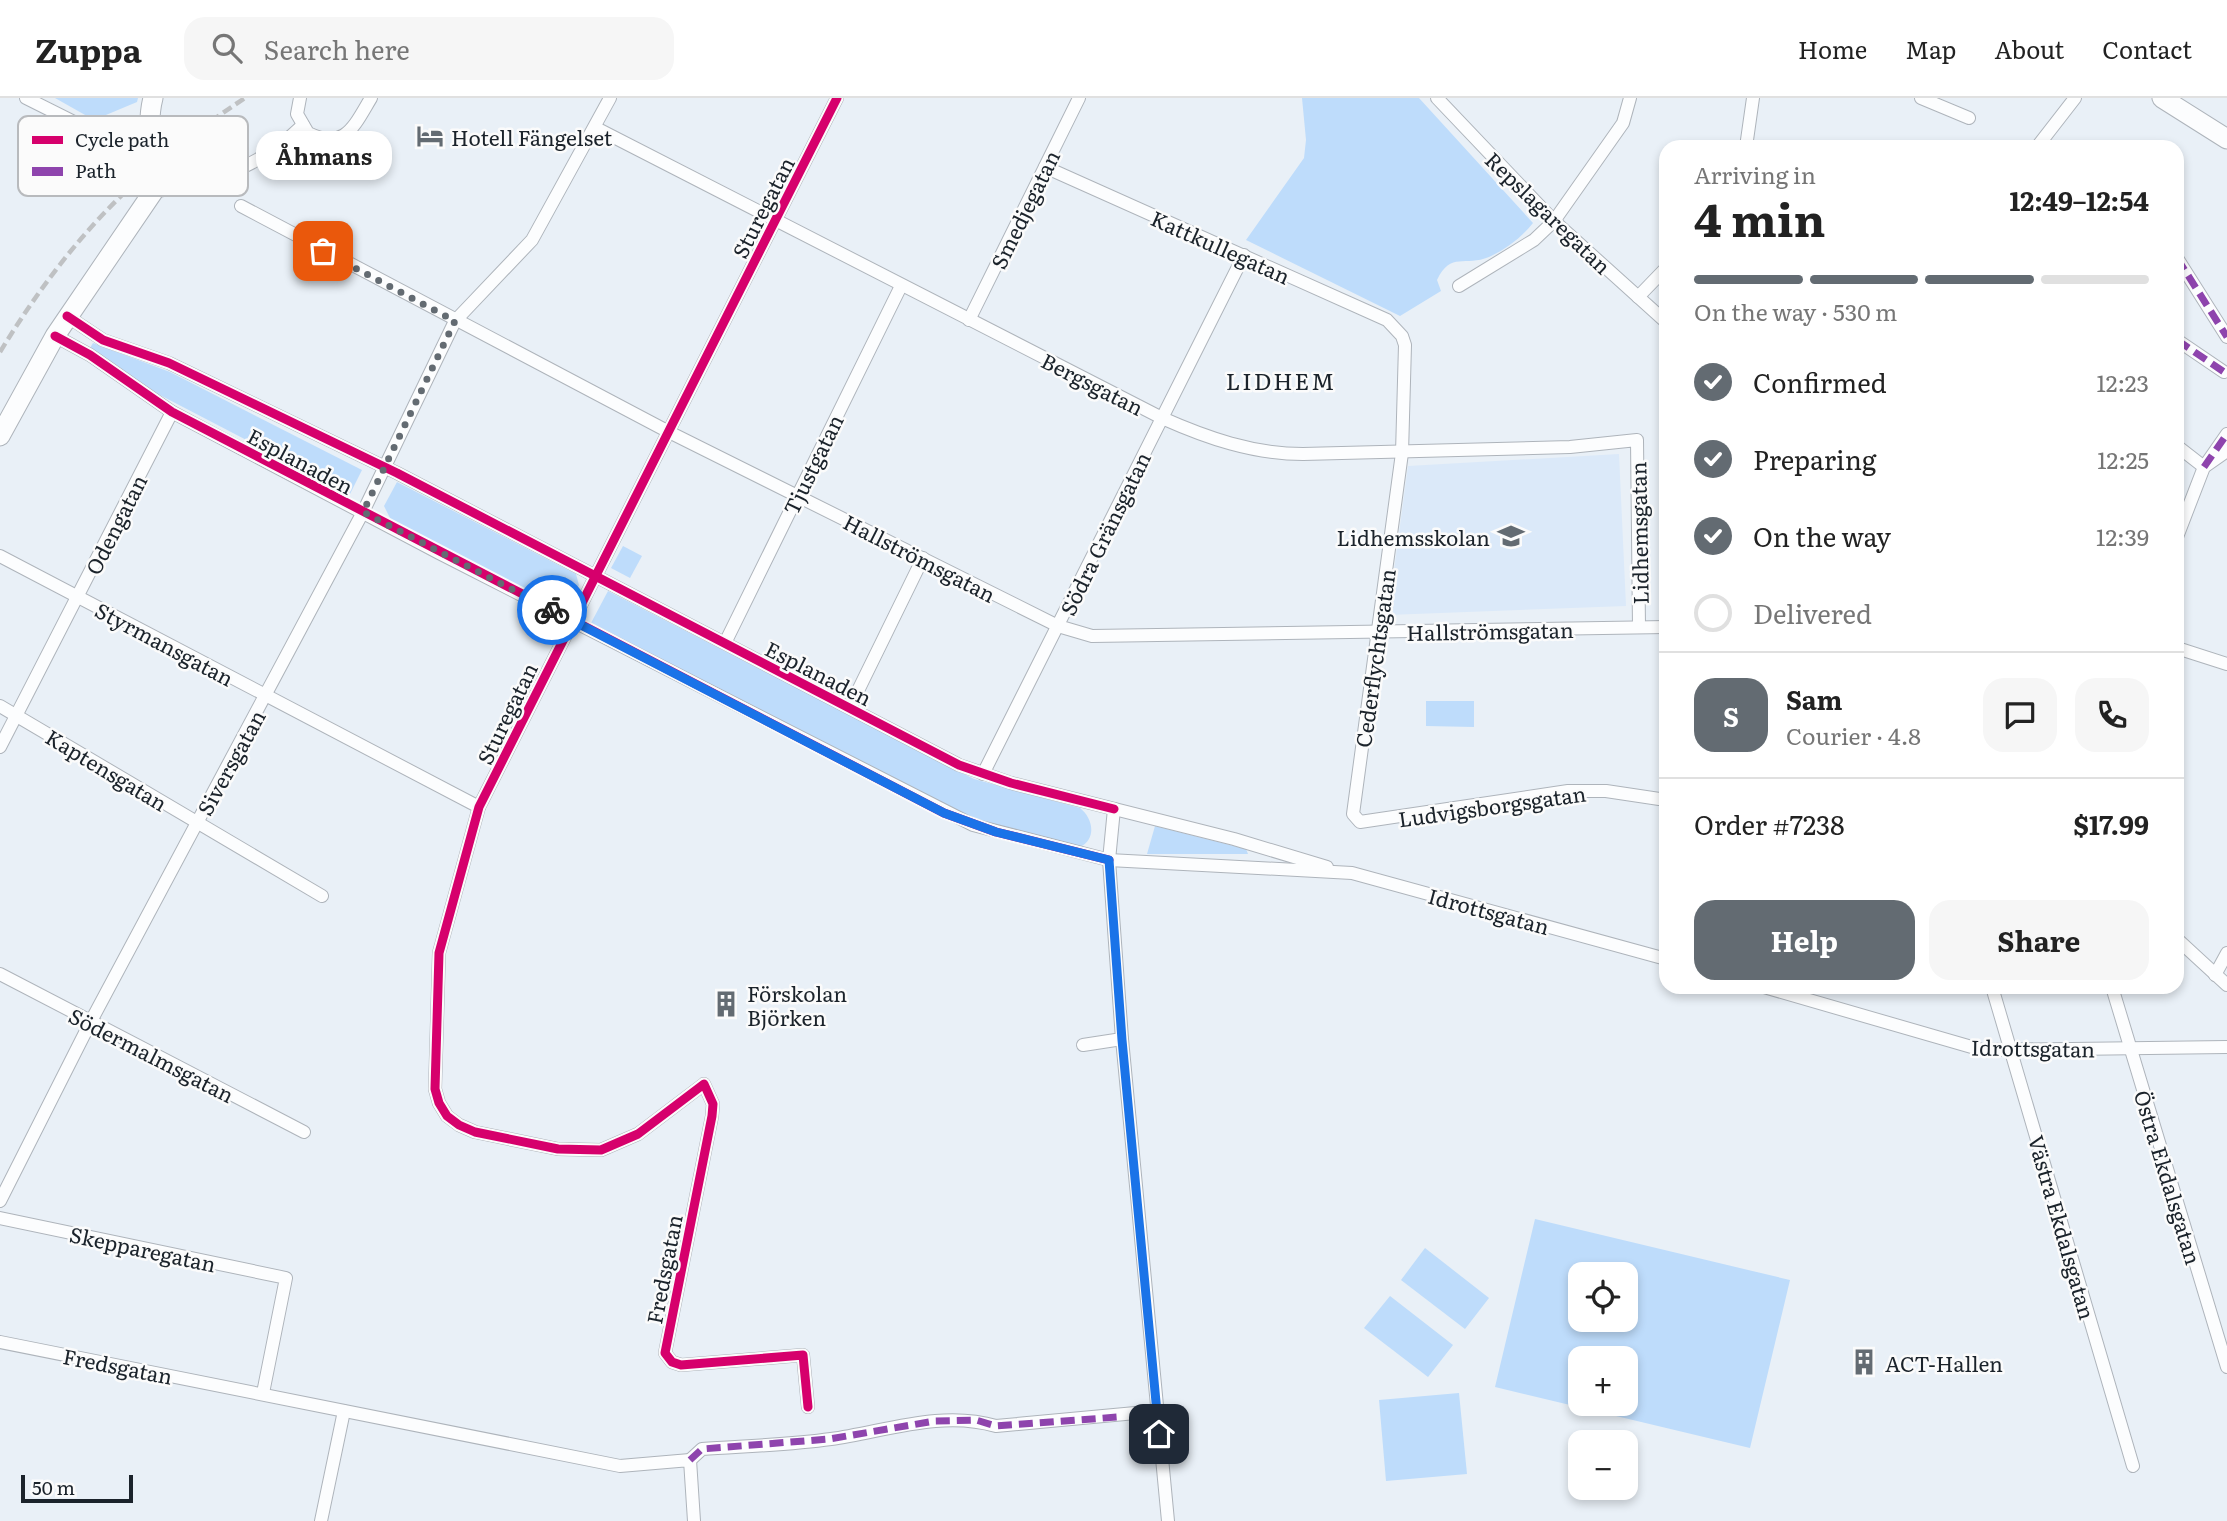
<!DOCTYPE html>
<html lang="en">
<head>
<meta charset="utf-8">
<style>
  :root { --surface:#fff; --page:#f6f6f6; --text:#222; --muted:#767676; --line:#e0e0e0; --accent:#636b72 }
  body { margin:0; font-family:Literata,serif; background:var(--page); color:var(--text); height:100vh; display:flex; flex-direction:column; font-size:26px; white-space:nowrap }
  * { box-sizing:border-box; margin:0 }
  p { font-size:23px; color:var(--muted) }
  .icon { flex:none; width:38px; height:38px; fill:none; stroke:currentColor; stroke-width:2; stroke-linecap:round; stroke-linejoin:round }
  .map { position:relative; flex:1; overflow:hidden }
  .details { position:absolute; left:1659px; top:42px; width:525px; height:854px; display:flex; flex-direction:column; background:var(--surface); border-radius:21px; box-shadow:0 4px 10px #0003 }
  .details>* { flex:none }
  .controls { position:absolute; left:1568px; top:1164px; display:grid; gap:14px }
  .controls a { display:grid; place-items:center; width:70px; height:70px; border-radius:14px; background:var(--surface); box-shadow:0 4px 10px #0003; font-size:35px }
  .scale { position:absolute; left:21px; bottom:18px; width:112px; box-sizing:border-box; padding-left:7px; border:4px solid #1b232b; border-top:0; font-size:19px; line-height:24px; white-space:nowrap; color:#1b232b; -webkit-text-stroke:5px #fbfbfb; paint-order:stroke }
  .pin { position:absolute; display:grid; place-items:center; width:60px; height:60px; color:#fff; margin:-30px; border-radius:14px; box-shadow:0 4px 10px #0006 }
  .courier { position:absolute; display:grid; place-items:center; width:70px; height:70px; margin:-35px; border:5px solid #1a73e8; border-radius:50%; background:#fff; color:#222; box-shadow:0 2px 9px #0007 }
  .bubble { position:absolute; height:49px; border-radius:21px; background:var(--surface); box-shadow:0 4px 10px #0003; font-size:23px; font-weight:700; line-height:49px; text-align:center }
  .head em { font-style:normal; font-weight:700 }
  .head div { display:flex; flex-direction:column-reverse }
  .head { display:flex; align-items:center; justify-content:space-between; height:119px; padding:0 35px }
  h1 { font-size:46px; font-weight:700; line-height:52px }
  .bar { display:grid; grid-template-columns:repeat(4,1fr); gap:10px 7px; align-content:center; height:84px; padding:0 35px }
  .bar i { height:9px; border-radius:5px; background:var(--line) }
  .bar .active { background:var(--accent) }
  .bar p { grid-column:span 4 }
  .line { display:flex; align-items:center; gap:18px; padding:0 35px; border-top:2px solid var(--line) }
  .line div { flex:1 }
  .round { display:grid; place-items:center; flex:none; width:74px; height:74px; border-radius:21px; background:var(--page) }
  ol { padding:0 35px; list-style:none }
  li { display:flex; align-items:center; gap:21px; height:77px }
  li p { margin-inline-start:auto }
  li .icon { padding:7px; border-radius:50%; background:var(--accent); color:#fff; stroke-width:4 }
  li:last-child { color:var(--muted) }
  li i { width:38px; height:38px; border:4px solid var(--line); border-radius:50% }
  .primary-button { display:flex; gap:14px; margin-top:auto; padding:14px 35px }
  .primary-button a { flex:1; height:80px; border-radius:21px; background:var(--accent); color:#fff; font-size:28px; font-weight:700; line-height:80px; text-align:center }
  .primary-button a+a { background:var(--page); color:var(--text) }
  header { display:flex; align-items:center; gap:42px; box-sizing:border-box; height:98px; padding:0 35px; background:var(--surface); border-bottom:2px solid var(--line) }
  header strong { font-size:33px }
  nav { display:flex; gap:38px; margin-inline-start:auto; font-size:24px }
  .search { width:490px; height:63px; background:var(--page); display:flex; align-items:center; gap:18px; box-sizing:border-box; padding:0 24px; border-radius:21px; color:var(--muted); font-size:26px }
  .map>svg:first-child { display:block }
</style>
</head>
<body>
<header>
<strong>Zuppa</strong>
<div class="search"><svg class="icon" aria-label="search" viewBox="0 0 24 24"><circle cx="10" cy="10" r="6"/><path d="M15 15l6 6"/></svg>Search here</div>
<nav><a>Home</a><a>Map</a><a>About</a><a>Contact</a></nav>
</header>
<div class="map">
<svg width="2227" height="1423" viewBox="0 0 2227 1423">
  <rect width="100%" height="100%" fill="#e9f0f7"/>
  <!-- built -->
  <polygon fill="#dbe9f9" points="1619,356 1626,508 1388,517 1408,368"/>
  <!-- green -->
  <g fill="#bedcfb" fill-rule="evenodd">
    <polygon points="55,0 138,0 137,4 94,22"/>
    <path d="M1302,0H1419L1533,125C1521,140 1506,151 1489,159C1465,169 1451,153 1437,182L1441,193L1400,218L1246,142L1304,60L1306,42Z"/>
    <polygon points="93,245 170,274 362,372 350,396 156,295 90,250"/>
    <polygon points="397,384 576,476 579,487 569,505 559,510 399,428 391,422 384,408"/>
    <polygon points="623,448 642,458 630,480 611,470"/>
    <path d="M608,493L974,681L1080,710C1093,720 1097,741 1080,749L990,726L954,712L591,525Z"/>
    <polygon points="1426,603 1474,603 1474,629 1426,628"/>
    <polygon points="1155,728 1246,751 1248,756 1147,756"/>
    <path d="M1535,1121L1790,1182L1750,1350L1495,1289ZM1580,1176H1626V1222H1580ZM1580,1260H1626V1306H1580Z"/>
    <polygon points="1425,1150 1489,1200 1465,1231 1401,1182"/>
    <polygon points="1390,1198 1453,1247 1428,1279 1364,1230"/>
    <polygon points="1459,1295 1467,1376 1386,1383 1379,1302"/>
  </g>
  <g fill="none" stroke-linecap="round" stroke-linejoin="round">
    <!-- street casing -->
    <g stroke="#aeb4bb" stroke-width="14">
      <g id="street">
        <polyline points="26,0 104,39"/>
        <path d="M300,0L297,16L308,35C345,53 354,28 371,0"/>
        <polyline points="1437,0 1554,123 1666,224"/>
        <polyline points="1921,0 1969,20"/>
        <path d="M596,30L1162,320C1207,340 1253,356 1303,356L1570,349L1637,342L1639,529"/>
        <polyline points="1746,49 1753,0"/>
        <polyline points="2037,49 2075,0"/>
        <polyline points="1045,69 1387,222 1402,238 1405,247 1402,355 1353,716 1360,724 1568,693 1606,693 1666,702"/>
        <path d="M153,94C216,82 255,73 303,27"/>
        <polyline points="241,108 669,334 1058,528 1092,538 1666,529"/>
        <polyline points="2177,160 2227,239"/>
        <polyline points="1459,188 1534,142 1554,123 1623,25 1630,0"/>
        <polyline points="1638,199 1666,170"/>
        <polyline points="67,218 103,242 169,265 397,375 959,667 1011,685 1234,741 1327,769"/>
        <polyline points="969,222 1079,0"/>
        <polyline points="55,238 90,257 172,314 439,455 973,727 1109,762 1352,775 1666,861"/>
        <polyline points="2177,242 2224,274"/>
        <polyline points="2177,348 2204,369 2227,336"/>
        <polyline points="2177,439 2204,369 2227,353"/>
        <polyline points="0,458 479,709"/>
        <polyline points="725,545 901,188"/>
        <polyline points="2177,550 2227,566"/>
        <polyline points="0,608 322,798"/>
        <polyline points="850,609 923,460"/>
        <polyline points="0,649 172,314"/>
        <polyline points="983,676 1244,157"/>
        <polyline points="1114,711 1109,762 1122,941 1168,1423"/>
        <polyline points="2177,841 2227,887"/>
        <polyline points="0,876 304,1034"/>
        <polyline points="2215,877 2227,855"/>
        <polyline points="1764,889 1982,952 2227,949"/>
        <polyline points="1992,889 2133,1368"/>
        <polyline points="2112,889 2227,1269"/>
        <polyline points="1083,947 1122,941"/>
        <polyline points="0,1103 90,925 363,414 455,223 532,142 610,0"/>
        <polyline points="0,1120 286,1180 263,1295"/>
        <polyline points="0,1244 620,1368 690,1362 694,1423"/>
        <polyline points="808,1309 803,1257 681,1267 672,1264 665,1255 712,1018 713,1006 704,986 638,1036 601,1052 558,1051 475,1034 459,1027 447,1018 439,1005 435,991 439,855 479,709 837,0"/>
        <path d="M690,1362L702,1351C745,1348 789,1347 831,1341C886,1333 942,1312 996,1328L1157,1313"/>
        <polyline points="321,1423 344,1313"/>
      </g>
    </g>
    <!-- secondary casing -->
    <g stroke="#aeb4bb" stroke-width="21">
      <g id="secondary">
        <polyline points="2162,0 2227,41"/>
        <path d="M0,338L55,238L153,94C155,62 145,30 153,0"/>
      </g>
    </g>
    <!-- street -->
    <use href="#street" stroke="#fcfdfe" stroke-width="12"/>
    <!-- secondary -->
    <use href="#secondary" stroke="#fcfdfe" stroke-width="19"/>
    <!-- rail -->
    <path stroke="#bfc1c3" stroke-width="4.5" stroke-dasharray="10 5" stroke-linecap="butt" d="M0,254C68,143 135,72 245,0"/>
    <!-- quiet -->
    <g stroke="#8e44ad" stroke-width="7" stroke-dasharray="14 7" stroke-linecap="butt">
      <polyline points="2177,160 2227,239"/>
      <polyline points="2177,242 2224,274"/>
      <polyline points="2204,369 2227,336"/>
      <polyline points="690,1362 702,1351 829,1341 935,1323 976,1322 996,1328 1118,1319"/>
    </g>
    <!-- cycleway casing -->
    <g stroke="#fbfbfb" stroke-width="13">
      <g id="cycleway">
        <polyline points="67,218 103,242 169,265 397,375 959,667 1011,685 1114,711"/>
        <polyline points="55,238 90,257 172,314 944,715 996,734 1109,762"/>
        <polyline points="808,1309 803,1257 681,1267 672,1264 665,1255 712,1018 713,1006 704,986 638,1036 601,1052 558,1051 475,1034 459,1027 447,1018 439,1005 435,991 439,855 479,709 837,0"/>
      </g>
    </g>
    <!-- cycleway -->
    <use href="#cycleway" stroke="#d6006c" stroke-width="9"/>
  </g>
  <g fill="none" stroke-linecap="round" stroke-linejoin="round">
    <!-- done -->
    <polyline stroke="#636b72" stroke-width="7" stroke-dasharray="0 12.6" points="323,153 455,223 363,414 552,512"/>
    <!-- route -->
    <polyline stroke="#1a73e8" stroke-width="9" points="552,512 944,715 996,734 1109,762 1122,942 1159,1336"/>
  </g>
  <!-- icons -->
  <defs>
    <g id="hotel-bare" transform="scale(2.1)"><path d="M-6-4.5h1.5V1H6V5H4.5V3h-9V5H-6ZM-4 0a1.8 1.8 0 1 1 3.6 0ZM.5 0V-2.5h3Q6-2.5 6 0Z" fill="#636b72" stroke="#fbfbfb" stroke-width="2.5" paint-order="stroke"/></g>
    <g id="school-bare" transform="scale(2.1)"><path d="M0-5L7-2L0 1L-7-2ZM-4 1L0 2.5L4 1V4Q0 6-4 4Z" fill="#636b72" stroke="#fbfbfb" stroke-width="2.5" paint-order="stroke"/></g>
    <g id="building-bare" transform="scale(2.1)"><path d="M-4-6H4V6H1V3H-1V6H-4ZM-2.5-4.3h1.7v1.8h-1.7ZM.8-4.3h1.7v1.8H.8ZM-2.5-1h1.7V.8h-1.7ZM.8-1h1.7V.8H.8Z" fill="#636b72" stroke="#fbfbfb" stroke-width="2.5" paint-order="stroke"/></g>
  </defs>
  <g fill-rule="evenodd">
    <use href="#hotel-bare" x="430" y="38"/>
    <use href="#school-bare" x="1511" y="438"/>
    <use href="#building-bare" x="726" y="906"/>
    <use href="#building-bare" x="1864" y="1264"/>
  </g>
  <g text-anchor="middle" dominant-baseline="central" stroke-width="5" stroke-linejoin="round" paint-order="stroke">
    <!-- poi labels -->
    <g font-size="21" fill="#1b232b" stroke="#fbfbfb" text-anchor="start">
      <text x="451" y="38">Hotell Fängelset</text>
      <text x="1490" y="438" text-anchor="end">Lidhemsskolan</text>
      <text x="747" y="894">Förskolan<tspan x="747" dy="24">Björken</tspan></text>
      <text x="1885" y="1264">ACT-Hallen</text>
    </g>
    <!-- street labels -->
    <g font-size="21" fill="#1b232b" stroke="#fbfbfb">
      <text transform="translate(762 109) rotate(-63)">Sturegatan</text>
      <text transform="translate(1024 111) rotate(-64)">Smedjegatan</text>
      <text transform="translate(1549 114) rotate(44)">Repslagaregatan</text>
      <text transform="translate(1221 148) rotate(24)">Kattkullegatan</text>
      <text transform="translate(1093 285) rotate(27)">Bergsgatan</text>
      <text transform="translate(301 362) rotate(28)">Esplanaden</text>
      <text transform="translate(812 366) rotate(-64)">Tjustgatan</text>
      <text transform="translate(115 426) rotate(-63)">Odengatan</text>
      <text transform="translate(1104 435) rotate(-64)">Södra Gränsgatan</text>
      <text transform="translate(1638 435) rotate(-91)">Lidhemsgatan</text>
      <text transform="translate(920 459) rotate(27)">Hallströmsgatan</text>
      <text transform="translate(1490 532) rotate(-1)">Hallströmsgatan</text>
      <text transform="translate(165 545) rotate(28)">Styrmansgatan</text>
      <text transform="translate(1374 560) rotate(-82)">Cederflychtsgatan</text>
      <text transform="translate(819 574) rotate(27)">Esplanaden</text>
      <text transform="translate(506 615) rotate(-64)">Sturegatan</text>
      <text transform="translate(230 664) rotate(-61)">Siversgatan</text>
      <text transform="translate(107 671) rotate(31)">Kaptensgatan</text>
      <text transform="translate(1492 707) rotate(-8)">Ludvigsborgsgatan</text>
      <text transform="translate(1489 812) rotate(15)">Idrottsgatan</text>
      <text transform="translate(2033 949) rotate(1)">Idrottsgatan</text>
      <text transform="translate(152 956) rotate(27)">Södermalmsgatan</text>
      <text transform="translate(2169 1079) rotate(73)">Östra Ekdalsgatan</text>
      <text transform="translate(2063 1129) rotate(74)">Västra Ekdalsgatan</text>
      <text transform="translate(143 1150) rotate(12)">Skepparegatan</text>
      <text transform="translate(663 1171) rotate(-79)">Fredsgatan</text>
      <text transform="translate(118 1267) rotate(11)">Fredsgatan</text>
    </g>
    <!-- neighbourhood labels -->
    <g font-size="23" letter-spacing="2" fill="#1b232b" stroke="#fbfbfb">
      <text x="1281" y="282">LIDHEM</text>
    </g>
  </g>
  <!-- legend -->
  <rect x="18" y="18" width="230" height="80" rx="10" fill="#fbfbfb" stroke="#b8babd" stroke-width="2"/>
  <rect x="32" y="38" width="31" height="8" fill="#d6006c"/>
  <rect x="32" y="69" width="31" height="9" fill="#8e44ad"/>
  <g font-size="19" fill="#1b232b">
    <text x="75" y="49">Cycle path</text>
    <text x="75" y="80">Path</text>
  </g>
</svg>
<div class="controls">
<a><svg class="icon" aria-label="locate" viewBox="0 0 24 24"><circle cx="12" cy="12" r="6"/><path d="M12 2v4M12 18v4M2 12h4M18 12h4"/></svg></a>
<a>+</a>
<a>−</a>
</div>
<div class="scale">50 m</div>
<div class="pin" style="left:323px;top:153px;background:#ea580c"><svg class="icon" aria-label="bag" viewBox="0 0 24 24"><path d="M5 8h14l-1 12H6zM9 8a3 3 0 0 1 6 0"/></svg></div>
<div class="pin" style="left:1159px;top:1336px;background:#1f2937"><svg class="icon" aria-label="home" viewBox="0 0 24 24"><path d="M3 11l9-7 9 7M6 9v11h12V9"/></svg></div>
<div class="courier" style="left:552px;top:512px"><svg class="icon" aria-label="bike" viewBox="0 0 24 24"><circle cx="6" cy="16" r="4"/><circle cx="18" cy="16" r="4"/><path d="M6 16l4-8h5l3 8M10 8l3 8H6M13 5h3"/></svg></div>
<div class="bubble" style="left:256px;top:33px;width:136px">Åhmans</div>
<section class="details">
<div class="head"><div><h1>4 min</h1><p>Arriving in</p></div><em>12:49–12:54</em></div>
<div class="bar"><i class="active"></i><i class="active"></i><i class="active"></i><i></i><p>On the way · 530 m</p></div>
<ol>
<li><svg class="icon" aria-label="check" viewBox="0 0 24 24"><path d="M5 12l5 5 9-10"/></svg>Confirmed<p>12:23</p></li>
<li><svg class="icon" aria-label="check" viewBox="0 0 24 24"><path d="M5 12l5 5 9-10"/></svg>Preparing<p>12:25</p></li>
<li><svg class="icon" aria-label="check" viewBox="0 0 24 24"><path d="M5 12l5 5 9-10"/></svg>On the way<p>12:39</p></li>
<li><i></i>Delivered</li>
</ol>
<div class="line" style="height:126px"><b class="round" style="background:var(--accent);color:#fff">S</b><div><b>Sam</b><p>Courier · 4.8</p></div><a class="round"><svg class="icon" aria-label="chat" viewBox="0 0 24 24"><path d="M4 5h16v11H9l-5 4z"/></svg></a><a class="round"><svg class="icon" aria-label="phone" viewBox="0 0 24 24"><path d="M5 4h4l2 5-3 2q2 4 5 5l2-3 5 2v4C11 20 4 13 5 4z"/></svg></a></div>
<div class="line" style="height:91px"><div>Order #7238</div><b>$17.99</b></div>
<div class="primary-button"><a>Help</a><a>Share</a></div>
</section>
</div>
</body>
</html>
